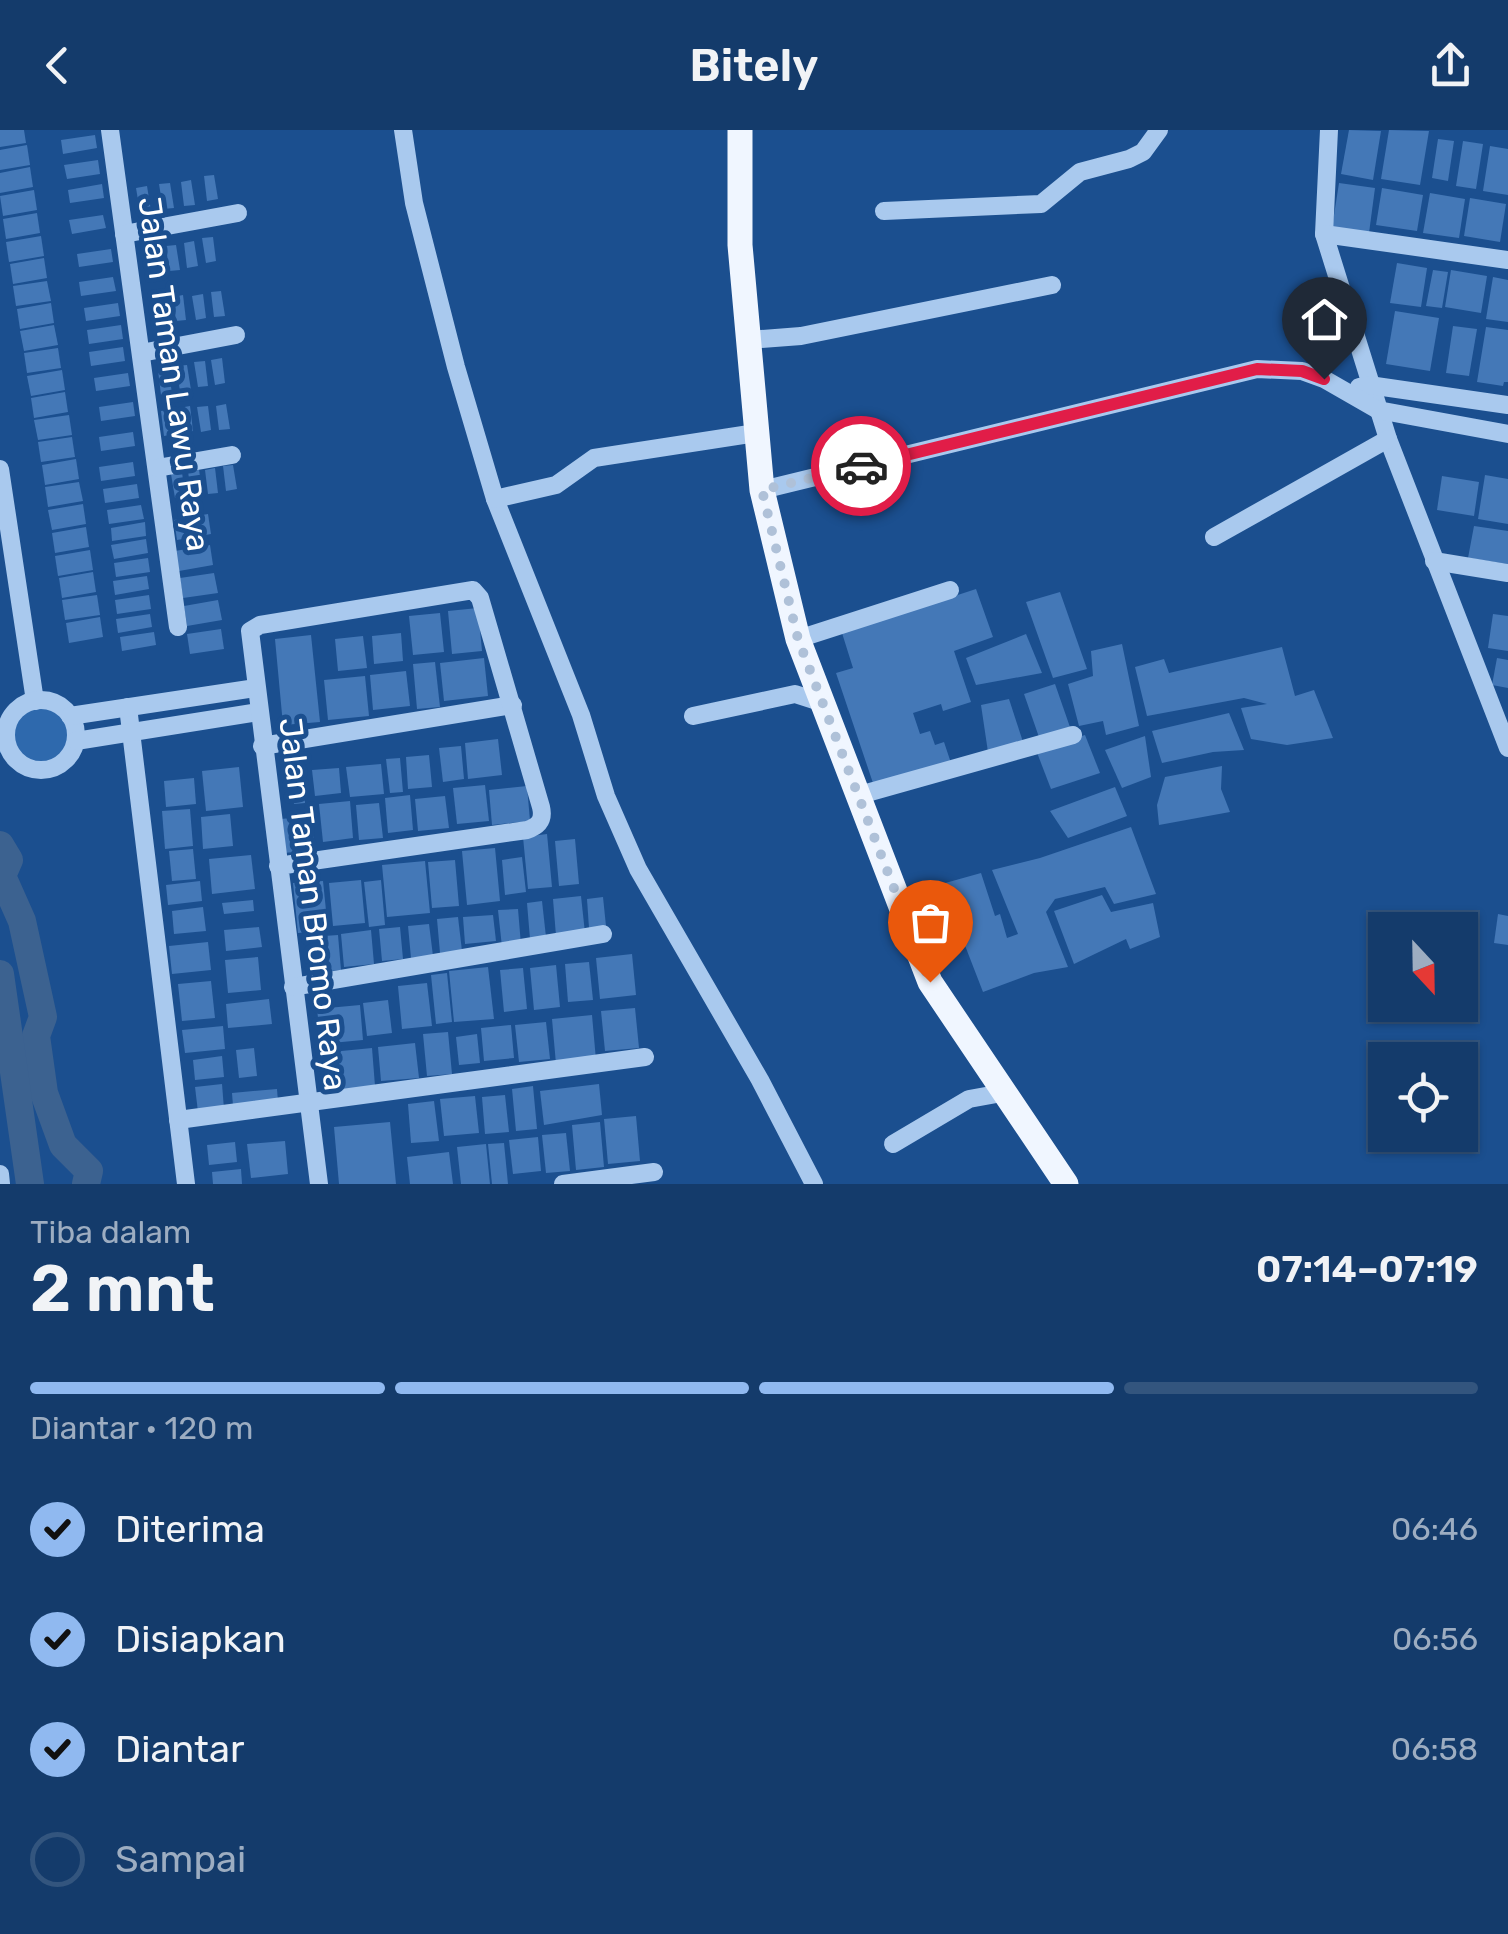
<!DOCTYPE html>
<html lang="id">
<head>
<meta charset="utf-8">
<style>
  :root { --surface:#143b6b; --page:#1d4271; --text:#f1f3f6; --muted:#9dadc1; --line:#33557e; --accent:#90b9f0 }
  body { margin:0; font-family:Rubik,sans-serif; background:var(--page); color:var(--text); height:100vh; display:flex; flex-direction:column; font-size:38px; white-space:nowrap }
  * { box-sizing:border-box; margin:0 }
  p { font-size:32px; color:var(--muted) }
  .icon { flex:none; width:55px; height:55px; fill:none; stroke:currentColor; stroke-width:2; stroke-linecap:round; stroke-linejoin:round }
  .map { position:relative; height:1054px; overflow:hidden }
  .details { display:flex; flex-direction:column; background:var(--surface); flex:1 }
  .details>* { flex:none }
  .needle { width:65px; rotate:158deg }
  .fabs { position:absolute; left:1368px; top:782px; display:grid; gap:20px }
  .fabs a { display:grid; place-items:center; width:110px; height:110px; border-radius:0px; background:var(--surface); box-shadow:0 2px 8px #0004,0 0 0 2px var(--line); font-size:50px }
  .pin { position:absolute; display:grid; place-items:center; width:85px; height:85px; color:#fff; margin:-102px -42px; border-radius:50% 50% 50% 0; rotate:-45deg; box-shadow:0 0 10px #0007 }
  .pin .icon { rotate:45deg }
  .courier { position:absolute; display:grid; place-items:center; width:100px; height:100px; margin:-50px; border:8px solid #e11d48; border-radius:50%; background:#fff; color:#222; box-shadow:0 2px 12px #0007 }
  .summary em { font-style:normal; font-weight:600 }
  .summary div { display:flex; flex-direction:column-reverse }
  .summary { display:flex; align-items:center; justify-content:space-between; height:170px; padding:0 30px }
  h1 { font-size:65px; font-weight:600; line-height:75px }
  .bar { display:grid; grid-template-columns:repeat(4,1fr); gap:15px 10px; align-content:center; height:120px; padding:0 30px }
  .bar i { height:12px; border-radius:8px; background:var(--line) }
  .bar .selected { background:var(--accent) }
  .bar p { grid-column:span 4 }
  ol { padding:0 30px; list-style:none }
  li { display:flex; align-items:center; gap:30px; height:110px }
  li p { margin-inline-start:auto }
  li .icon { padding:10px; border-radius:50%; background:var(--accent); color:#111; stroke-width:4 }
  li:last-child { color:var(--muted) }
  li i { width:55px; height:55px; border:5px solid var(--line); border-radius:50% }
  header { display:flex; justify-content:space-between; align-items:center; height:130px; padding:0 30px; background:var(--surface); font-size:45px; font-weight:600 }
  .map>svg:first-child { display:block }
</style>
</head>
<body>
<header><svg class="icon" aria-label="back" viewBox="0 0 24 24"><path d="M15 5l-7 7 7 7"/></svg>Bitely<svg class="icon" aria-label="share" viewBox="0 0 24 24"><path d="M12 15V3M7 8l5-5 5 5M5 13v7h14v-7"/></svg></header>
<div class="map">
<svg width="1508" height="1054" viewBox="0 0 1508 1054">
  <rect width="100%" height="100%" fill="#1b4f8f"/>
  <!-- green -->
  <path fill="#2e69ad" d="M35,571C114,569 61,685 10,622L0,623V595L8,594L18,579Z"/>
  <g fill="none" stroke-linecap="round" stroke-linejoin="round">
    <!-- canal -->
    <g stroke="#3c6290" stroke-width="28">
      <polyline points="0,715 9,730 2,746 22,791 43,887 36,906 44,963 63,1015 89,1041 86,1054"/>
      <polyline points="0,844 30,1054"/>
    </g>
  </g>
  <!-- building -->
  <g fill="#4478b7">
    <polygon points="0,0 24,0 26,13 0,17"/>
    <polygon points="1349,0 1381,1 1373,50 1341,44"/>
    <polygon points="1389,0 1429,1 1420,55 1381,49"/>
    <polygon points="95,5 97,18 63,24 61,10"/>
    <polygon points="1438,9 1454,11 1448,51 1432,48"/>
    <polygon points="1463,11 1483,14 1476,59 1456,56"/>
    <polygon points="27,15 30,35 0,40 0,20"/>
    <polygon points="1490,16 1508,19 1508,65 1483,61"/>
    <polygon points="98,30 100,44 67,49 64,35"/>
    <polygon points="30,37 33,57 0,63 0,43"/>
    <polygon points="214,45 218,69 207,71 204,46"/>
    <polygon points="191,50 195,75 184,76 181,52"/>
    <polygon points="170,53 174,78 163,79 159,54"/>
    <polygon points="1339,53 1375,58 1369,103 1332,98"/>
    <polygon points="102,54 104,68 70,73 68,60"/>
    <polygon points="147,56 151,81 140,82 136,58"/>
    <polygon points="1382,58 1423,65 1417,101 1376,95"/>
    <polygon points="34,60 37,80 3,86 0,66"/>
    <polygon points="1430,63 1465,69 1459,108 1423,103"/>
    <polygon points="1470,68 1506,74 1500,112 1464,106"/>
    <polygon points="37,83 40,103 6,109 3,89"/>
    <polygon points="103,85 106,98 72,104 69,90"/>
    <polygon points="41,106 44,126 9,132 6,112"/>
    <polygon points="213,107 216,131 206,133 202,108"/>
    <polygon points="194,111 198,136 187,138 184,113"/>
    <polygon points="176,115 180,140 169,141 166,116"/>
    <polygon points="158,118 161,143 150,144 147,120"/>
    <polygon points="111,119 113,132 79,137 77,124"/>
    <polygon points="44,128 47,148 13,154 10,134"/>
    <polygon points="1397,133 1427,138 1421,177 1390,173"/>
    <polygon points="1433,140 1448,142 1442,178 1426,176"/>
    <polygon points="1451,140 1487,146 1481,183 1445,177"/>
    <polygon points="113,147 116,161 81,166 79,152"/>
    <polygon points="1493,147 1508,150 1508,192 1486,189"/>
    <polygon points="47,151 51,171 16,176 13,156"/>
    <polygon points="221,161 225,186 214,187 211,162"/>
    <polygon points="203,164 206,188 196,190 192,166"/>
    <polygon points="183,165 186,190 176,191 173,167"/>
    <polygon points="161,167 164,191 154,193 151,168"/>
    <polygon points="51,173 54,193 20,199 17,179"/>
    <polygon points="118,173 120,186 86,191 84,178"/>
    <polygon points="1395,181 1439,188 1430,241 1386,234"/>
    <polygon points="54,195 58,215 24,221 20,201"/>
    <polygon points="121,195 123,209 89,214 87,200"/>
    <polygon points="1453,196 1477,199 1469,246 1446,243"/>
    <polygon points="1486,197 1508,200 1508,252 1504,252 1503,256 1477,252"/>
    <polygon points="123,217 125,231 91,236 89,222"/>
    <polygon points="58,218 61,238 27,243 24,223"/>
    <polygon points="222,228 225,253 215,255 211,230"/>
    <polygon points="205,231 208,256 198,257 194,232"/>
    <polygon points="187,235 191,260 180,261 176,236"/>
    <polygon points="168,239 172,263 161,265 158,240"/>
    <polygon points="62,240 65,260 31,266 27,246"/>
    <polygon points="128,243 130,256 96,261 94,248"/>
    <polygon points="65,262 68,282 34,288 31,268"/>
    <polygon points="133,272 135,286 101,291 99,277"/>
    <polygon points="226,274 230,299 219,300 216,276"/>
    <polygon points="190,276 193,301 183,303 179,278"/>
    <polygon points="208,276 211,300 201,302 197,277"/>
    <polygon points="171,280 175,304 164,306 161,281"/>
    <polygon points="69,285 72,305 38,310 34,290"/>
    <polygon points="133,302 135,316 101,321 99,307"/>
    <polygon points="72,307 75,327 41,332 38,312"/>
    <polygon points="76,329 79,349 45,355 42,335"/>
    <polygon points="133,332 135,346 101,351 99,337"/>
    <polygon points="233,335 237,359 226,361 223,336"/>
    <polygon points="215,338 218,363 208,364 205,340"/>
    <polygon points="199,339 202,364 191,365 188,341"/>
    <polygon points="182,342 185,366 175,368 171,344"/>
    <polygon points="1485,345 1508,349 1508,394 1478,389"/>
    <polygon points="1442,346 1479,352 1474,386 1437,380"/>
    <polygon points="79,352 83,371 48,377 45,357"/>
    <polygon points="137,354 139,368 105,373 103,359"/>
    <polygon points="83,374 86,394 52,400 48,380"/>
    <polygon points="141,375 144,389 109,394 107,380"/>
    <polygon points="208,384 211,404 177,410 174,390"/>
    <polygon points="145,392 146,406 112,411 111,398"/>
    <polygon points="1474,396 1508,401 1508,434 1468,428"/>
    <polygon points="86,397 89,417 55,423 52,403"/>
    <polygon points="146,409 148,423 114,429 111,415"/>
    <polygon points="210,415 213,435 179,441 175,421"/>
    <polygon points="90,420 93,440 58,446 55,426"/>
    <polygon points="148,428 150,442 116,447 114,433"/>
    <polygon points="93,442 96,462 62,468 59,448"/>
    <polygon points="214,443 218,463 183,468 180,448"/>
    <polygon points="147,446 149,459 115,465 113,451"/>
    <polygon points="976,459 993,507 954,521 971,572 943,581 941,574 913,583 920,604 930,601 935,615 944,612 951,633 875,659 836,543 853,538 842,503"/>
    <polygon points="1060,462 1087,539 1053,548 1026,472"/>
    <polygon points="97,465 100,485 65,490 62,470"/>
    <polygon points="149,465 151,479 117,484 115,470"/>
    <polygon points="218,470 222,490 187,496 184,476"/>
    <polygon points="478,478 482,521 452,524 448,481"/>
    <polygon points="440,483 444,522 413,525 409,486"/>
    <polygon points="150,484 152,497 118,503 116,489"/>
    <polygon points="1493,484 1508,486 1508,521 1488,518"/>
    <polygon points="100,487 103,507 69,513 66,493"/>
    <polygon points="221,499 224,519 190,524 187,504"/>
    <polygon points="154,502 156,515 122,521 120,507"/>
    <polygon points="401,503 403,531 374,534 372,506"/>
    <polygon points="1026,504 1042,543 976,555 966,528"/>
    <polygon points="311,505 320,592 283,595 275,509"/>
    <polygon points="363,506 367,538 338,541 335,509"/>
    <polygon points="1122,514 1139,596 1106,605 1103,591 1079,596 1068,554 1093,546 1091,521"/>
    <polygon points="1282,517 1295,566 1314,560 1333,608 1287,615 1251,609 1241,578 1267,574 1244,568 1147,586 1135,537 1164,529 1169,543"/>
    <polygon points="484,528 488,566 444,571 440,533"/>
    <polygon points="1497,528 1508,530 1508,558 1492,555"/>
    <polygon points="435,532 440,577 417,579 413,534"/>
    <polygon points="406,541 410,576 373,580 370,545"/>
    <polygon points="365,546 369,586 328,590 324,550"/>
    <polygon points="1055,554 1071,600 1040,610 1024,564"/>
    <polygon points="1009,569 1023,612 988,622 981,575"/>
    <polygon points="1229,583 1244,620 1213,622 1162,633 1152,601"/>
    <polygon points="1085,605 1100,643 1051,659 1036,620"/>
    <polygon points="1145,606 1151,647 1122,658 1105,620"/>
    <polygon points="498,609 502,645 468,649 465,613"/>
    <polygon points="461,616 464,649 443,652 439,618"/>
    <polygon points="429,625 432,657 408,659 406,627"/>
    <polygon points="400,628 403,662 390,663 386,629"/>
    <polygon points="381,634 384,664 350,667 346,637"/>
    <polygon points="1222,636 1221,659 1230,682 1159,695 1157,675 1165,647"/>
    <polygon points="239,637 243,677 206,681 202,641"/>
    <polygon points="339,638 341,663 315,666 312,640"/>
    <polygon points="302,641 305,673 294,674 290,642"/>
    <polygon points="194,648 196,674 166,677 164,651"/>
    <polygon points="485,655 489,691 457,694 453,658"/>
    <polygon points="527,656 530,691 492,695 489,660"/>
    <polygon points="1115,657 1127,686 1068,708 1050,681"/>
    <polygon points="410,665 413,700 388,703 385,668"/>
    <polygon points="445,666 449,698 418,701 415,669"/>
    <polygon points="350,671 353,708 323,712 319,674"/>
    <polygon points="379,673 383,708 359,710 356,675"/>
    <polygon points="190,679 193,716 165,719 162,681"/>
    <polygon points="230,684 233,716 203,719 201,687"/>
    <polygon points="312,686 315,720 284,723 281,689"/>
    <polygon points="1131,697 1156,764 1114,774 1105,757 1055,769 1046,782 1068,837 1034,843 983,862 959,800 949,803 936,778 931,757 981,743 995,786 1000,784 1007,808 1018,804 992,740 1040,728"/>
    <polygon points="547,704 552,757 528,759 523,707"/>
    <polygon points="575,709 579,754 559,756 555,711"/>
    <polygon points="495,718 500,771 467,775 462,721"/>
    <polygon points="193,719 196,749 172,751 169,721"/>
    <polygon points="251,725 255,759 212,764 209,729"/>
    <polygon points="522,727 526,762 505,765 502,730"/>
    <polygon points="455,730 459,776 432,778 428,732"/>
    <polygon points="425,731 430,783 387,787 382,735"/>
    <polygon points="361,750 365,793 333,796 329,753"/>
    <polygon points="381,750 385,795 369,797 364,752"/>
    <polygon points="200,751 202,771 168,775 166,755"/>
    <polygon points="323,751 328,800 298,803 293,753"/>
    <polygon points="1102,765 1111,782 1153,773 1160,807 1130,819 1126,809 1074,834 1054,781"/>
    <polygon points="581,766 585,803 556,806 553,769"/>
    <polygon points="603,767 606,796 589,798 587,769"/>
    <polygon points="253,770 254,781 224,784 222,773"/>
    <polygon points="542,771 546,807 530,809 527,773"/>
    <polygon points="203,777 206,801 174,804 172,781"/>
    <polygon points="518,779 521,815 502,817 498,780"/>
    <polygon points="1498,784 1508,786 1508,815 1494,813"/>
    <polygon points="493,785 496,811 465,814 463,787"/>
    <polygon points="458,787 462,821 440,823 437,789"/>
    <polygon points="429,794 433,826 411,828 408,796"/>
    <polygon points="259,797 262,817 226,821 224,800"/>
    <polygon points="400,797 403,829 382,831 379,799"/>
    <polygon points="371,800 374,834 344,837 341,804"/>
    <polygon points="338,805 341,840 313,843 310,807"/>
    <polygon points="208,812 211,840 172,844 169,816"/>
    <polygon points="632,824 636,865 600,869 596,828"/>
    <polygon points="258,827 261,860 228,863 225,830"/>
    <polygon points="589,832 593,870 568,872 565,834"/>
    <polygon points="556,835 560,877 534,880 530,838"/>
    <polygon points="488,837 494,889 454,892 449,841"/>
    <polygon points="523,838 527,879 504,882 500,840"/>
    <polygon points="447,843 452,892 436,894 431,845"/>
    <polygon points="211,851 215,888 182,891 178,854"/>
    <polygon points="427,853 432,896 402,899 398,856"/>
    <polygon points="269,869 272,894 228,898 226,874"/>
    <polygon points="388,870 392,903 367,906 363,873"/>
    <polygon points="360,875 363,910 321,914 317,879"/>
    <polygon points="635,878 639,918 605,921 601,881"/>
    <polygon points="592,885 596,930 556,934 552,889"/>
    <polygon points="546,892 550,929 519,932 515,895"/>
    <polygon points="511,895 514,928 484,931 481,898"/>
    <polygon points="223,896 225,919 185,923 182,900"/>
    <polygon points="448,902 452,944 427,946 423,904"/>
    <polygon points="477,904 480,933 459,935 456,907"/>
    <polygon points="415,913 419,948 381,951 378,917"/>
    <polygon points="254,918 257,946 239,948 236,920"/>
    <polygon points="372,918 375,956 325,961 321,923"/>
    <polygon points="222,926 224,947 195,950 193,930"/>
    <polygon points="222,954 224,979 198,982 195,957"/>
    <polygon points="599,954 602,985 544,995 540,961"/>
    <polygon points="533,956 537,999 516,1001 512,959"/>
    <polygon points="277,959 278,972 233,976 232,963"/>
    <polygon points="505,965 509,1002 485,1004 482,967"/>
    <polygon points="475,966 479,1003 444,1006 440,969"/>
    <polygon points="434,971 439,1011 411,1013 408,974"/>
    <polygon points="636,986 640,1031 608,1034 604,989"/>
    <polygon points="390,992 396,1054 339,1054 334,997"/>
    <polygon points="600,992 604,1037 576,1040 572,995"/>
    <polygon points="566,1003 570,1041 546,1043 542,1005"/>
    <polygon points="538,1007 541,1041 513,1044 509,1010"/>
    <polygon points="285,1011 288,1044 251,1048 247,1014"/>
    <polygon points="235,1012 237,1032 209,1035 207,1015"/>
    <polygon points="504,1013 508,1054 492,1054 488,1014"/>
    <polygon points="486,1014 490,1054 461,1054 457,1017"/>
    <polygon points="449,1022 453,1054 410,1054 407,1027"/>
    <polygon points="241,1039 242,1054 213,1054 212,1042"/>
  </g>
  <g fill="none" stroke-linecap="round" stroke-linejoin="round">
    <!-- minor -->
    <g stroke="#a9c9ee" stroke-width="18">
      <polyline points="110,0 178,497"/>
      <polyline points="403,0 414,73 456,237 495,369 581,585 606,666 638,739 760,950 814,1054"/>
      <polyline points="1329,0 1324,104 1388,309 1508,618"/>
      <polyline points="884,81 1041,74 1080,42 1129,29 1143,22 1159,0"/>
      <polyline points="124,104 238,83"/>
      <polyline points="1324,104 1508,130"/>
      <polyline points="749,210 801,206 1052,155"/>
      <polyline points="141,223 236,205"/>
      <polyline points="1359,257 1369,255 1508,275"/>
      <polyline points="157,338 232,325"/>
      <polyline points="0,339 35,571"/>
      <polyline points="762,360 1257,239 1302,241 1324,249 1378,280 1508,304"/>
      <polyline points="495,369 556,355 594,328 756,303"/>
      <polyline points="1214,407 1388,309"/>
      <polyline points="1434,431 1508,443"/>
      <polyline points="798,509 950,460"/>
      <circle cx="41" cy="605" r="35"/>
      <polyline points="128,577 186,1054"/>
      <polyline points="70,586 256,558"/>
      <polyline points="693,586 795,564 823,573"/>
      <polyline points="76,611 258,582"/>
      <polyline points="262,616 513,575"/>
      <polyline points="856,666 1073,605"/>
      <path d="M278,736L527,700C539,696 544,690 541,677L480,468L473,460L260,495L250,501L319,1054"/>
      <polyline points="293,857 603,804"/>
      <polyline points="178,990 645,927"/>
      <polyline points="893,1014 969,969 1002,963"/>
      <polyline points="0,1044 1,1054"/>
      <polyline points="563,1054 654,1042"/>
    </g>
    <!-- major -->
    <polyline stroke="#f0f6ff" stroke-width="25" points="740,0 740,115 762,360 798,509 930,852 1066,1054"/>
  </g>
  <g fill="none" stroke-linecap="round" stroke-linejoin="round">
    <!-- done -->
    <polyline stroke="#afc1d8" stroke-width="10" stroke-dasharray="0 18" points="861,336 762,360 798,509 930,852"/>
    <!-- route -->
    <polyline stroke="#e11d48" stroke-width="12" points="861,336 1257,239 1302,241 1324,249"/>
  </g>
  <g text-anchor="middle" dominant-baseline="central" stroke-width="10" stroke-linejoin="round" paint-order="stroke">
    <!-- street labels -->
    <g font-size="32" fill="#fff" stroke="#1b4f8f">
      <text transform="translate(174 244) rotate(82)">Jalan Taman Lawu Raya</text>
      <text transform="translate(313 774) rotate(83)">Jalan Taman Bromo Raya</text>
    </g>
  </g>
</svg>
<div class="fabs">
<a><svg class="needle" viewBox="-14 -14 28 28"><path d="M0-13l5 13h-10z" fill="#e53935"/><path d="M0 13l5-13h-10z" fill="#9dadc1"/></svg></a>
<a><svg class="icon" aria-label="locate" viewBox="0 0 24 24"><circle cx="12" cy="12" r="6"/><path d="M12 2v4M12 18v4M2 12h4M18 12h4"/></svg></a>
</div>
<div class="pin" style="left:930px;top:852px;background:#ea580c"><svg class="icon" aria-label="bag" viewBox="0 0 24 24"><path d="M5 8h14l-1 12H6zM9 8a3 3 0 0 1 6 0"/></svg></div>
<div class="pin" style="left:1324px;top:249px;background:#1f2937"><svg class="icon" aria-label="home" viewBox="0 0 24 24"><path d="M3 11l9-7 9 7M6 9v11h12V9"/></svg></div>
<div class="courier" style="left:861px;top:336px"><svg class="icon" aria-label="car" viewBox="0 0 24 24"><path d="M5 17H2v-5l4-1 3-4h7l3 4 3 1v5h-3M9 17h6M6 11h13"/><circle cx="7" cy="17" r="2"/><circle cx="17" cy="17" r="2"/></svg></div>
</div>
<section class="details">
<div class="summary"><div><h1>2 mnt</h1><p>Tiba dalam</p></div><em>07:14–07:19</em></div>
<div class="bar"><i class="selected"></i><i class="selected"></i><i class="selected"></i><i></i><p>Diantar · 120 m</p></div>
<ol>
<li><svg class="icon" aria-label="check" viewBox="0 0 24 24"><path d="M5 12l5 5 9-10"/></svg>Diterima<p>06:46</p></li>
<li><svg class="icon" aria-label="check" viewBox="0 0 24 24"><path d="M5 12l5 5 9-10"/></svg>Disiapkan<p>06:56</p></li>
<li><svg class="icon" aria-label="check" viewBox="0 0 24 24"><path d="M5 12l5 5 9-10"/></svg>Diantar<p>06:58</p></li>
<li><i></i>Sampai</li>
</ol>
</section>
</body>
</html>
